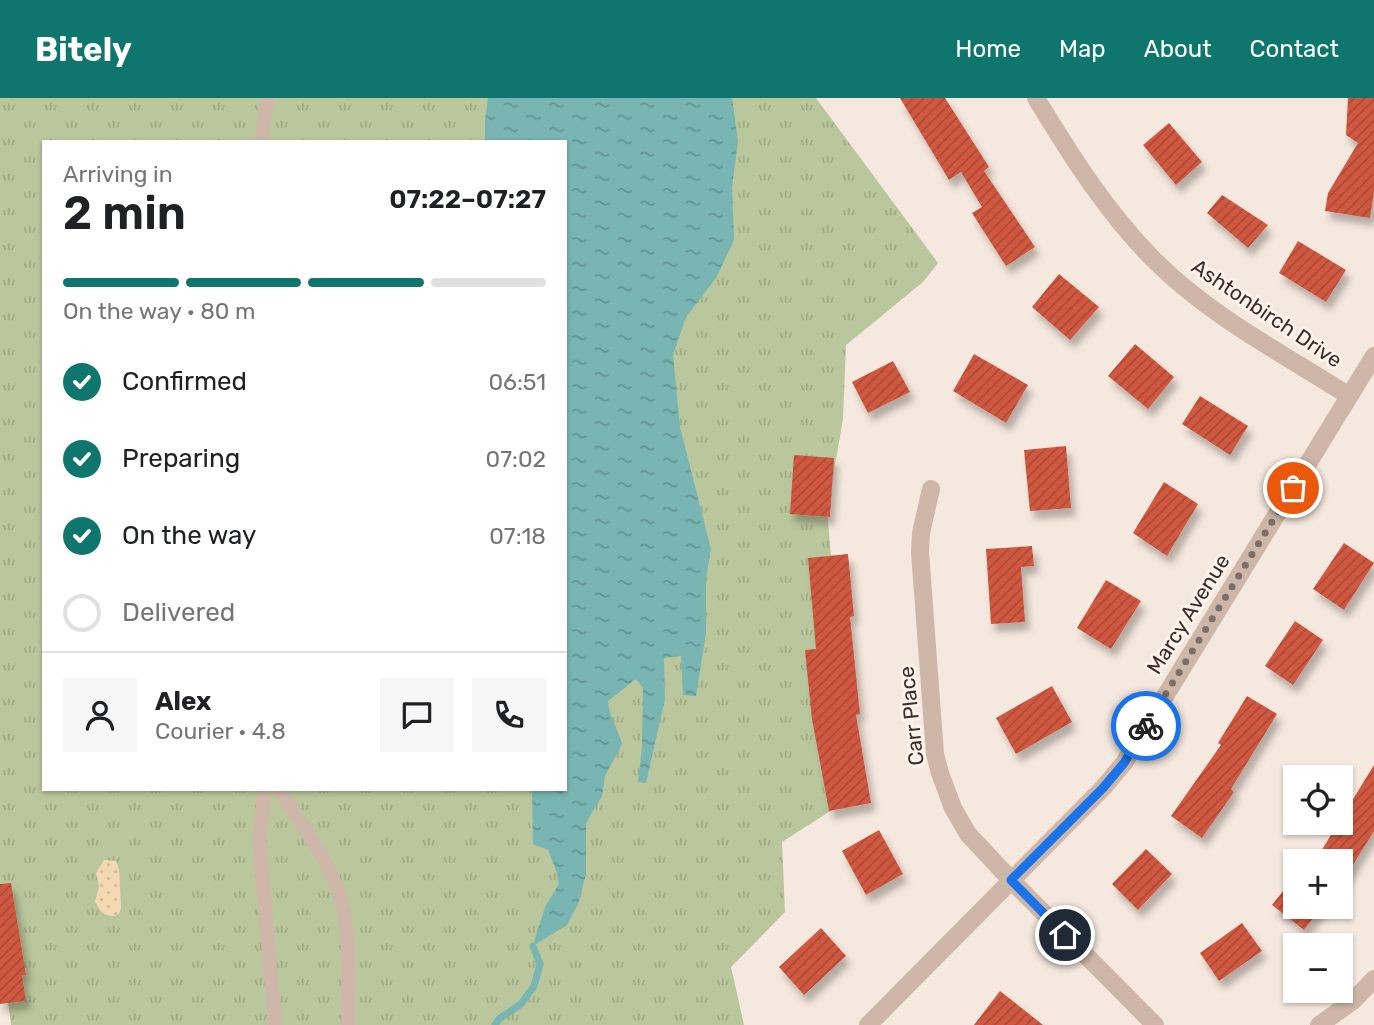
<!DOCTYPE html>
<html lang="en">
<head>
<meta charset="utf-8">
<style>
  :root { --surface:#fff; --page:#f6f6f6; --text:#202124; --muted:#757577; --line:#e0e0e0; --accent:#0f766e }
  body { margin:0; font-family:Rubik,sans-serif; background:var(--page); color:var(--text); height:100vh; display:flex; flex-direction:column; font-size:26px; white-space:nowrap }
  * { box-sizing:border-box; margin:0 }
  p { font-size:23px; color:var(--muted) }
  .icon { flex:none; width:38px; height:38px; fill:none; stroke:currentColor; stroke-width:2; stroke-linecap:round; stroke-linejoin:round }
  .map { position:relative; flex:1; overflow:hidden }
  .panel { position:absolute; left:42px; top:42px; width:525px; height:651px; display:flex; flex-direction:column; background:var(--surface); border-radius:0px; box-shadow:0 2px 5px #0004 }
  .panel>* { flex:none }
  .controls { position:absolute; left:1283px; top:667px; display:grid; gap:14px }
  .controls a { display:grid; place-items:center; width:70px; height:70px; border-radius:0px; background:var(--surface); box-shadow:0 2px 5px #0004; font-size:35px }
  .pin { position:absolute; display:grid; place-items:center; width:60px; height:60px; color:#fff; margin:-30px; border:4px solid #fff; border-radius:50%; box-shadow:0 2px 7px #0007 }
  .courier { position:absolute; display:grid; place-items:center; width:70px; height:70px; margin:-35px; border:5px solid #1a73e8; border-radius:50%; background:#fff; color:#222; box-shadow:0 2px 9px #0007 }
  .headline em { font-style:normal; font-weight:600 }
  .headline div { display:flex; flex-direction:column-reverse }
  .headline { display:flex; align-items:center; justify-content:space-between; height:119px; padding:0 21px }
  h1 { font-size:46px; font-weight:600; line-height:52px }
  .bar { display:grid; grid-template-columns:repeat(4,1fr); gap:10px 7px; align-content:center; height:84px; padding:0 21px }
  .bar i { height:9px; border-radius:5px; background:var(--line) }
  .bar .current { background:var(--accent) }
  .bar p { grid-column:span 4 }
  .line { display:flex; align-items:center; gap:18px; padding:0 21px; border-top:2px solid var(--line) }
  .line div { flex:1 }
  .round { display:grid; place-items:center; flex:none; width:74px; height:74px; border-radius:0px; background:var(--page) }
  ol { padding:0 21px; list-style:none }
  li { display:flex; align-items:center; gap:21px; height:77px }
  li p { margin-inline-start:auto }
  li .icon { padding:7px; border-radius:50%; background:var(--accent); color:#fff; stroke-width:4 }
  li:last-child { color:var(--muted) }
  li i { width:38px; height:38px; border:4px solid var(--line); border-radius:50% }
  header { display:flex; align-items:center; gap:42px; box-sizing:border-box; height:98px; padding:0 35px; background:var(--accent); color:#fff }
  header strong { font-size:33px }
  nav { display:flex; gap:38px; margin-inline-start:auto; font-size:24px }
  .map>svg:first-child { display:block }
</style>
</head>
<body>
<header>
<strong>Bitely</strong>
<nav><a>Home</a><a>Map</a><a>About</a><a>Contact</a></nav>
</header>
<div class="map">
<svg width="1374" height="927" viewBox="0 0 1374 927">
  <defs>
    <pattern id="grass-tufts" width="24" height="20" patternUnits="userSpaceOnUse" patternTransform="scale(1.75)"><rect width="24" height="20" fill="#bac69c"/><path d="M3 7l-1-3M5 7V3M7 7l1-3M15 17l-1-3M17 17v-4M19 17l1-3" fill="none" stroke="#a1aa86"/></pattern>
    <pattern id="sand-dots" width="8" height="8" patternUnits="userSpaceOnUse" patternTransform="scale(1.75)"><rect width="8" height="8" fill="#f3d8b2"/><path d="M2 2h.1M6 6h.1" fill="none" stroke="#d1ba99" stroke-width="1.8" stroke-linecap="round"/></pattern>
    <pattern id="water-ripples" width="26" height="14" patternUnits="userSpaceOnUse" patternTransform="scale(1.75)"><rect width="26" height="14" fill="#79b5b3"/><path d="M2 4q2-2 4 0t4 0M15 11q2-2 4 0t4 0" fill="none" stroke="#649492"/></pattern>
    <pattern id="building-hatch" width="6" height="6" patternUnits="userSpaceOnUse" patternTransform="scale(1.75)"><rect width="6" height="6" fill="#d15940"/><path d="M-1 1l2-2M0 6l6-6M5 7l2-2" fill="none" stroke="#ab4a36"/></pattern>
    <filter id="shadow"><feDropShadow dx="4.5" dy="8" stdDeviation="3.5" flood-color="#0004"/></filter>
  </defs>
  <rect width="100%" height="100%" fill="#f5e8de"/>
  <!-- grass -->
  <path fill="url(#grass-tufts)" fill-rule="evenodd" d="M0,0H816L938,165L923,184L846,247L843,321L827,412L836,515L835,710L782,744L785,814L731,869L744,927H11L0,841ZM44,44H565V691H44Z"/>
  <!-- sand -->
  <path fill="url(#sand-dots)" d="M104,762L116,763C121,773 119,782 120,792C121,807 126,825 102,815L95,804L99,789L96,775Z"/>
  <!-- water -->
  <path fill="url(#water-ripples)" d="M488,0H732L738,43L732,90L734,142L716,180L686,219L673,257L680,329L711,451L706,480V535L696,598L683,597L681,558L664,560L665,601L646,685L638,684L642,649L643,590L636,581L608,603C609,619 618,630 622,646L605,678L602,698L586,725V776L578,806L567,827L533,848L545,809L559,786L556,772L548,752L533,746L532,691H565V44H485V23Z"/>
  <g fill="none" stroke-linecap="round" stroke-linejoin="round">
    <!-- stream -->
    <polyline stroke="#79b5b3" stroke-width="7" points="495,927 499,921 521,906 534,888 540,866 533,848"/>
  </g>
  <!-- building -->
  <g fill="url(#building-hatch)" filter="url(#shadow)">
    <polygon points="900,0 945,0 989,69 984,73 1035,149 1006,168 972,115 982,109 961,74 949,82"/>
    <polygon points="1348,0 1374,0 1374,94 1370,120 1325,113 1328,95 1358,45 1346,37"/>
    <polygon points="1169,25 1202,64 1176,87 1143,47"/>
    <polygon points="1222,97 1268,127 1248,150 1207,115"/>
    <polygon points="1298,143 1346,172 1326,204 1279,175"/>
    <polygon points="1059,176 1099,209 1070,242 1032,209"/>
    <polygon points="1135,246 1174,279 1148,311 1108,278"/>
    <polygon points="974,256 1028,287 1006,325 953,293"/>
    <polygon points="893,263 910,294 868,315 852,284"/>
    <polygon points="1200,298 1248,328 1230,357 1182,326"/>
    <polygon points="1066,348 1071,410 1030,413 1024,352"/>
    <polygon points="794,357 834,360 830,419 790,416"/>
    <polygon points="1164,384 1198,406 1167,458 1133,435"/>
    <polygon points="1344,445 1374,465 1344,512 1313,491"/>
    <polygon points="1032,448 1034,468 1021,469 1025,524 991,526 986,451"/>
    <polygon points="848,456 854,518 850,519 860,616 856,617 871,705 829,713 812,621 805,552 816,551 808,460"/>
    <polygon points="1106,482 1141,503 1111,551 1077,530"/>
    <polygon points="1295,523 1323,542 1293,587 1265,568"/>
    <polygon points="1052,588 1072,624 1016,656 996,620"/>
    <polygon points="1247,598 1277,616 1231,691 1234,694 1202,740 1171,718 1221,647 1218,645"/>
    <polygon points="1374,667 1374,733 1340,788 1340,763 1315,763"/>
    <polygon points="879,732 903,776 866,797 842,753"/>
    <polygon points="1146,751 1172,776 1138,812 1112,786"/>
    <polygon points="1295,778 1295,808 1323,808 1304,832 1272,807"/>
    <polygon points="11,785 26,877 22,877 26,903 0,906 0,786"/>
    <polygon points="1242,825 1262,853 1219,883 1200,855"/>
    <polygon points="821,830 846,858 804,897 779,869"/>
    <polygon points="1000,893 1043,927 974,927"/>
  </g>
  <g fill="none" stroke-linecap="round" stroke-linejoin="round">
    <!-- service -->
    <g stroke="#ceb7a8" stroke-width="14">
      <polyline points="261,44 268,0"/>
      <polyline points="265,691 259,740 275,927"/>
      <path d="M279,691C300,725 328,760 340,798C352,839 347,885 348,927"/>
    </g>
    <!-- minor -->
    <g stroke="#ceb7a8" stroke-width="18">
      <path d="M1036,0C1070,56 1105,112 1152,160C1208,217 1282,255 1349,298"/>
      <polyline points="931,391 921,435 920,454 935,656 940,675 953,710 968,736 1011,782 1155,927"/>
      <polyline points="868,927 1103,690 1124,665 1374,258"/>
    </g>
    <!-- tertiary -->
    <polyline stroke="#ceb7a8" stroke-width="18" points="1319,927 1353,903 1374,881"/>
  </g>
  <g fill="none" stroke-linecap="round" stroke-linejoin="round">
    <!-- done -->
    <polyline stroke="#7c6e68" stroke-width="7" stroke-dasharray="0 12.6" points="1146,628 1293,390"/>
    <!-- route -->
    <polyline stroke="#1a73e8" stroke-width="9" points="1065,837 1011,782 1103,690 1124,665 1146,628"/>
  </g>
  <g text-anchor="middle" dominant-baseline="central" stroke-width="6" stroke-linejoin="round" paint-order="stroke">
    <!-- street labels -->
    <g font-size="21" fill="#3b2d29" stroke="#fcf3eb">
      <text transform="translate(1267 215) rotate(34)">Ashtonbirch Drive</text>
      <text transform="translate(1188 516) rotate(-58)">Marcy Avenue</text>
      <text transform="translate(911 618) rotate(-96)">Carr Place</text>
    </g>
  </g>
</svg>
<div class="controls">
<a><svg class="icon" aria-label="locate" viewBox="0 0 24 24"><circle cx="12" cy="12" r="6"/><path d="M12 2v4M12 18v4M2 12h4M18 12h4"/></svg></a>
<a>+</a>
<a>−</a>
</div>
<div class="pin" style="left:1293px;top:390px;background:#ea580c"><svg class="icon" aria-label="bag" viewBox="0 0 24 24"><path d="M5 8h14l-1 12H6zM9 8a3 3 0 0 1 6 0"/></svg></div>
<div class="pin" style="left:1065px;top:837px;background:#1f2937"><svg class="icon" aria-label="home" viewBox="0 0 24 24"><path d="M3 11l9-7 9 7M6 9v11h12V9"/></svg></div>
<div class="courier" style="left:1146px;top:628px"><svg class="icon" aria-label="bike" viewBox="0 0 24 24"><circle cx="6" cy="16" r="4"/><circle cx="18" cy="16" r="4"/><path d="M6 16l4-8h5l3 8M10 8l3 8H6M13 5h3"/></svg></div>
<section class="panel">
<div class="headline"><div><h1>2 min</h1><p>Arriving in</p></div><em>07:22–07:27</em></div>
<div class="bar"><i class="current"></i><i class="current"></i><i class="current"></i><i></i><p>On the way · 80 m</p></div>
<ol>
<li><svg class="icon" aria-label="check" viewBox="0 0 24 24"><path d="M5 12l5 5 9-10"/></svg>Confirmed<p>06:51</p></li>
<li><svg class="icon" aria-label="check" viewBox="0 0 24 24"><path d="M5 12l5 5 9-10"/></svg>Preparing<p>07:02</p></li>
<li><svg class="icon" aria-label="check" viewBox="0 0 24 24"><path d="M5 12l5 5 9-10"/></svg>On the way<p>07:18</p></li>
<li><i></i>Delivered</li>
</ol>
<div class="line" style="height:126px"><a class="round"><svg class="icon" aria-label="person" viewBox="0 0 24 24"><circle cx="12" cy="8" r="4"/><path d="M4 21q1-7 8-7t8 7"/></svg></a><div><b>Alex</b><p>Courier · 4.8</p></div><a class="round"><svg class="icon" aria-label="chat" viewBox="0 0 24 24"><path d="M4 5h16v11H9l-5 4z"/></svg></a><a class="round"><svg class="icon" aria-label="phone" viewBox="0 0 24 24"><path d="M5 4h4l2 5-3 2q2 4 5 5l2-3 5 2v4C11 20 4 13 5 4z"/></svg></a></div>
</section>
</div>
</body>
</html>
